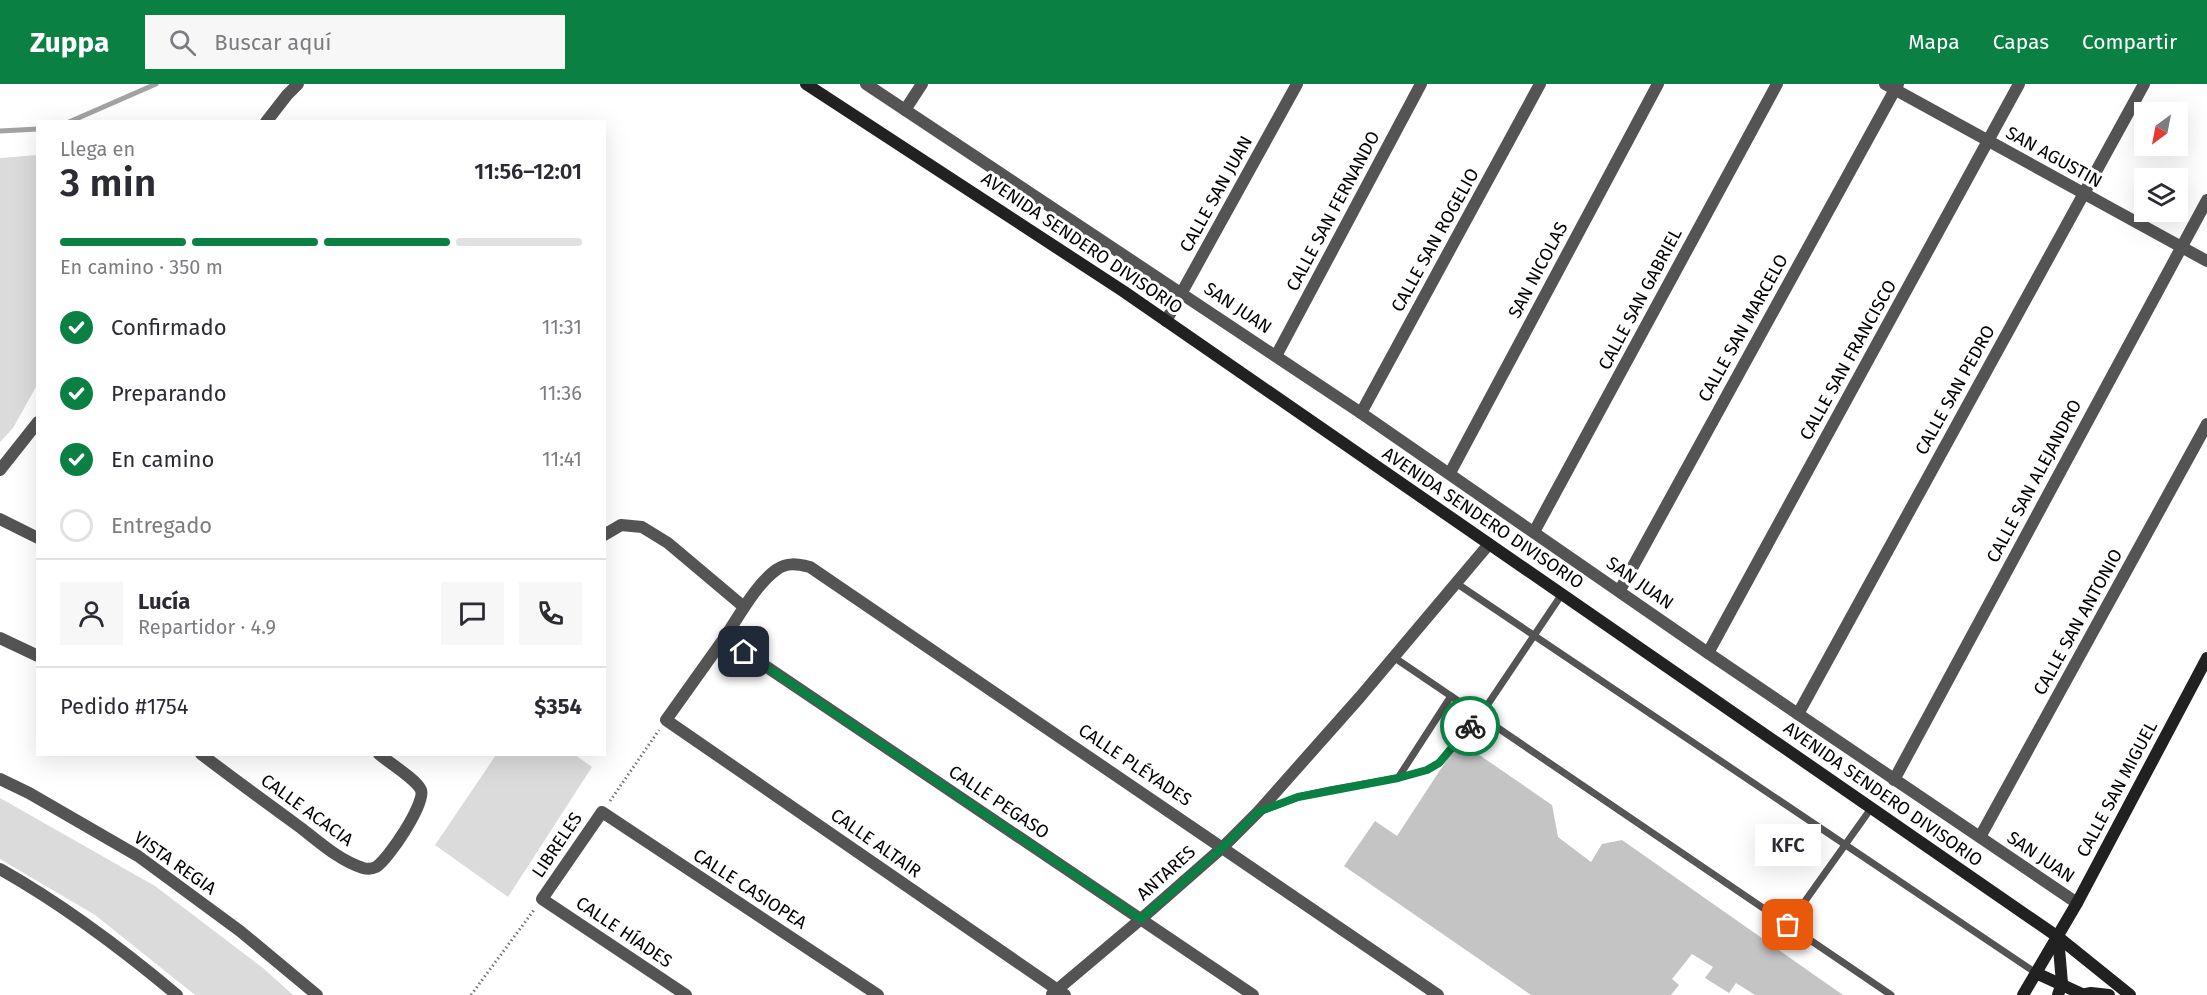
<!DOCTYPE html>
<html lang="es">
<head>
<meta charset="utf-8">
<style>
  :root { --surface:#fff; --page:#f7f7f7; --text:#2b2b33; --muted:#7c7c81; --line:#e1e1e2; --accent:#0b8043 }
  body { margin:0; font-family:"Fira Sans",sans-serif; background:var(--page); color:var(--text); height:100vh; display:flex; flex-direction:column; font-size:22px; white-space:nowrap }
  * { box-sizing:border-box; margin:0 }
  p { font-size:20px; color:var(--muted) }
  .icon { flex:none; width:33px; height:33px; fill:none; stroke:currentColor; stroke-width:2; stroke-linecap:round; stroke-linejoin:round }
  .map { position:relative; flex:1; overflow:hidden }
  .side { position:absolute; left:36px; top:36px; width:570px; height:636px; display:flex; flex-direction:column; background:var(--surface); border-radius:0px; box-shadow:0 6px 24px #0002 }
  .side>* { flex:none }
  .needle { width:39px; rotate:212deg }
  .tools { position:absolute; left:2134px; top:18px; display:grid; gap:12px }
  .tools a { display:grid; place-items:center; width:54px; height:54px; border-radius:0px; background:var(--surface); box-shadow:0 6px 24px #0002; font-size:30px }
  .pin { position:absolute; display:grid; place-items:center; width:51px; height:51px; color:#fff; margin:-26px; border-radius:12px; box-shadow:0 3px 9px #0006 }
  .courier { position:absolute; display:grid; place-items:center; width:60px; height:60px; margin:-30px; border:4px solid #0b8043; border-radius:50%; background:#fff; color:#222; box-shadow:0 2px 8px #0007 }
  .bubble { position:absolute; height:42px; border-radius:0px; background:var(--surface); box-shadow:0 6px 24px #0002; font-size:20px; font-weight:600; line-height:42px; text-align:center }
  .summary em { font-style:normal; font-weight:600 }
  .summary div { display:flex; flex-direction:column-reverse }
  .summary { display:flex; align-items:center; justify-content:space-between; height:102px; padding:0 24px }
  h1 { font-size:39px; font-weight:600; line-height:45px }
  .bar { display:grid; grid-template-columns:repeat(4,1fr); gap:9px 6px; align-content:center; height:72px; padding:0 24px }
  .bar i { height:8px; border-radius:4px; background:var(--line) }
  .bar .selected { background:var(--accent) }
  .bar p { grid-column:span 4 }
  .line { display:flex; align-items:center; gap:15px; padding:0 24px; border-top:2px solid var(--line) }
  .line div { flex:1 }
  .round { display:grid; place-items:center; flex:none; width:63px; height:63px; border-radius:0px; background:var(--page) }
  ol { padding:0 24px; list-style:none }
  li { display:flex; align-items:center; gap:18px; height:66px }
  li p { margin-inline-start:auto }
  li .icon { padding:6px; border-radius:50%; background:var(--accent); color:#fff; stroke-width:4 }
  li:last-child { color:var(--muted) }
  li i { width:33px; height:33px; border:3px solid var(--line); border-radius:50% }
  header { display:flex; align-items:center; gap:36px; box-sizing:border-box; height:84px; padding:0 30px; background:var(--accent); color:#fff }
  header strong { font-size:28px }
  nav { display:flex; gap:33px; margin-inline-start:auto; font-size:21px }
  .search { width:420px; height:54px; background:var(--page); display:flex; align-items:center; gap:15px; box-sizing:border-box; padding:0 21px; border-radius:0px; color:var(--muted); font-size:22px }
  .map>svg:first-child { display:block }
</style>
</head>
<body>
<header>
<strong>Zuppa</strong>
<div class="search"><svg class="icon" aria-label="search" viewBox="0 0 24 24"><circle cx="10" cy="10" r="6"/><path d="M15 15l6 6"/></svg>Buscar aquí</div>
<nav><a>Mapa</a><a>Capas</a><a>Compartir</a></nav>
</header>
<div class="map">
<svg width="2207" height="911" viewBox="0 0 2207 911">
  <rect width="100%" height="100%" fill="#fff"/>
  <!-- green -->
  <g fill="#dbdbdb">
    <polygon points="37,71 37,301 13,344 0,358 0,74"/>
    <polygon points="496,671 575,671 592,683 508,813 435,761"/>
    <polygon points="0,714 155,802 263,884 293,911 195,911 95,831 0,775"/>
  </g>
  <g fill="none" stroke-linecap="round" stroke-linejoin="round">
    <!-- stream -->
    <g stroke="#a2a2a2" stroke-width="5">
      <polyline points="69,38 156,0"/>
      <polyline points="0,47 38,45"/>
    </g>
  </g>
  <!-- building -->
  <polygon fill="#c4c4c4" points="1459,657 1552,721 1558,753 1591,778 1602,760 1622,756 1843,911 1755,911 1736,899 1729,909 1705,894 1713,883 1692,870 1672,895 1679,901 1671,911 1531,911 1344,782 1375,737 1397,752"/>
  <g fill="none" stroke-linecap="round" stroke-linejoin="round">
    <!-- path -->
    <g stroke="#767676" stroke-width="3" stroke-dasharray="1.5 3" stroke-linecap="butt">
      <polyline points="610,717 659,646"/>
      <polyline points="471,911 534,826"/>
    </g>
    <!-- lane -->
    <g stroke="#545454" stroke-width="7">
      <polyline points="1456,499 2036,889"/>
      <polyline points="1392,572 1891,911"/>
      <polyline points="1398,694 1451,612"/>
      <polyline points="1264,726 1298,713 1330,706 1398,694 1427,686 1439,679 1480,632 1562,510"/>
      <polyline points="1788,841 1872,723"/>
    </g>
    <!-- street -->
    <g stroke="#545454" stroke-width="12">
      <polyline points="866,0 1361,329 1708,569 2077,819"/>
      <polyline points="1885,0 2207,177"/>
      <polyline points="905,26 922,0"/>
      <polyline points="266,38 287,11 298,0"/>
      <polyline points="1166,237 1297,0"/>
      <polyline points="1276,272 1421,0"/>
      <polyline points="1361,329 1540,0"/>
      <polyline points="0,386 38,338"/>
      <polyline points="1450,389 1658,0"/>
      <polyline points="0,435 38,454"/>
      <polyline points="1534,448 1777,0"/>
      <polyline points="604,451 621,441 642,443 668,459 744,523"/>
      <polyline points="1620,506 1898,0"/>
      <polyline points="0,554 38,572"/>
      <polyline points="724,554 1253,911"/>
      <polyline points="1708,569 2019,0"/>
      <polyline points="1798,630 2144,0"/>
      <path d="M201,670C234,695 268,720 301,744C319,758 340,777 363,784C367,785 372,785 376,783C388,776 426,719 421,706C416,695 389,679 379,670"/>
      <polyline points="0,695 29,709 138,772 240,847 317,911"/>
      <polyline points="1894,696 2207,116"/>
      <polyline points="1980,753 2207,340"/>
      <path d="M0,785C64,821 121,864 177,911"/>
      <polyline points="1052,910 1141,835 1223,763 1258,728 1360,613 1489,460"/>
      <polyline points="686,911 542,815 602,728 878,911"/>
      <path d="M1065,911L666,636C685,609 704,583 723,556C737,536 755,501 776,486C787,478 797,480 810,483L1438,911"/>
    </g>
    <!-- secondary -->
    <g stroke="#212121" stroke-width="12">
      <polyline points="806,0 1123,207 2058,853 2130,911"/>
      <polyline points="2058,853 2062,899 2058,911"/>
      <polyline points="2036,889 2084,911"/>
      <polyline points="2023,911 2077,819 2207,574"/>
      <polyline points="2081,911 2091,909 2109,911"/>
    </g>
  </g>
  <g fill="none" stroke-linecap="round" stroke-linejoin="round">
    <!-- done -->
    <polyline stroke="#595959" stroke-width="6" stroke-dasharray="0 10.8" points="1470,642 1480,632 1788,841"/>
    <!-- route -->
    <polyline stroke="#0b8043" stroke-width="8" points="744,568 1141,835 1223,763 1258,728 1298,713 1398,694 1427,686 1439,679 1470,642"/>
  </g>
  <g text-anchor="middle" dominant-baseline="central" stroke-width="6" stroke-linejoin="round" paint-order="stroke">
    <!-- street labels -->
    <g font-size="18" fill="#000" stroke="#fff">
      <text transform="translate(2054 73) rotate(29)">SAN AGUSTIN</text>
      <text transform="translate(1216 110) rotate(-61)">CALLE SAN JUAN</text>
      <text transform="translate(1333 127) rotate(-62)">CALLE SAN FERNANDO</text>
      <text transform="translate(1435 156) rotate(-61)">CALLE SAN ROGELIO</text>
      <text transform="translate(1082 159) rotate(34)">AVENIDA SENDERO DIVISORIO</text>
      <text transform="translate(1538 186) rotate(-62)">SAN NICOLAS</text>
      <text transform="translate(1640 215) rotate(-62)">CALLE SAN GABRIEL</text>
      <text transform="translate(1238 224) rotate(34)">SAN JUAN</text>
      <text transform="translate(1743 244) rotate(-61)">CALLE SAN MARCELO</text>
      <text transform="translate(1848 276) rotate(-61)">CALLE SAN FRANCISCO</text>
      <text transform="translate(1955 306) rotate(-61)">CALLE SAN PEDRO</text>
      <text transform="translate(2034 397) rotate(-62)">CALLE SAN ALEJANDRO</text>
      <text transform="translate(1483 434) rotate(34)">AVENIDA SENDERO DIVISORIO</text>
      <text transform="translate(1640 499) rotate(35)">SAN JUAN</text>
      <text transform="translate(2078 538) rotate(-61)">CALLE SAN ANTONIO</text>
      <text transform="translate(1135 681) rotate(34)">CALLE PLÉYADES</text>
      <text transform="translate(2117 705) rotate(-62)">CALLE SAN MIGUEL</text>
      <text transform="translate(1883 710) rotate(35)">AVENIDA SENDERO DIVISORIO</text>
      <text transform="translate(999 718) rotate(34)">CALLE PEGASO</text>
      <text transform="translate(307 726) rotate(36)">CALLE ACACIA</text>
      <text transform="translate(876 759) rotate(35)">CALLE ALTAIR</text>
      <text transform="translate(557 761) rotate(-56)">LIBRELES</text>
      <text transform="translate(2041 773) rotate(34)">SAN JUAN</text>
      <text transform="translate(175 779) rotate(35)">VISTA REGIA</text>
      <text transform="translate(1166 789) rotate(-42)">ANTARES</text>
      <text transform="translate(750 805) rotate(33)">CALLE CASIOPEA</text>
      <text transform="translate(624 848) rotate(34)">CALLE HÍADES</text>
    </g>
  </g>
</svg>
<div class="tools">
<a><svg class="needle" viewBox="-14 -14 28 28"><path d="M0-13l5 13h-10z" fill="#e53935"/><path d="M0 13l5-13h-10z" fill="#7c7c81"/></svg></a>
<a><svg class="icon" aria-label="layers" viewBox="0 0 24 24"><path d="M12 4l9 5-9 5-9-5zM3 14l9 5 9-5"/></svg></a>
</div>
<div class="pin" style="left:1788px;top:841px;background:#ea580c"><svg class="icon" aria-label="bag" viewBox="0 0 24 24"><path d="M5 8h14l-1 12H6zM9 8a3 3 0 0 1 6 0"/></svg></div>
<div class="pin" style="left:744px;top:568px;background:#1f2937"><svg class="icon" aria-label="home" viewBox="0 0 24 24"><path d="M3 11l9-7 9 7M6 9v11h12V9"/></svg></div>
<div class="courier" style="left:1470px;top:642px"><svg class="icon" aria-label="bike" viewBox="0 0 24 24"><circle cx="6" cy="16" r="4"/><circle cx="18" cy="16" r="4"/><path d="M6 16l4-8h5l3 8M10 8l3 8H6M13 5h3"/></svg></div>
<div class="bubble" style="left:1755px;top:740px;width:66px">KFC</div>
<section class="side">
<div class="summary"><div><h1>3 min</h1><p>Llega en</p></div><em>11:56–12:01</em></div>
<div class="bar"><i class="selected"></i><i class="selected"></i><i class="selected"></i><i></i><p>En camino · 350 m</p></div>
<ol>
<li><svg class="icon" aria-label="check" viewBox="0 0 24 24"><path d="M5 12l5 5 9-10"/></svg>Confirmado<p>11:31</p></li>
<li><svg class="icon" aria-label="check" viewBox="0 0 24 24"><path d="M5 12l5 5 9-10"/></svg>Preparando<p>11:36</p></li>
<li><svg class="icon" aria-label="check" viewBox="0 0 24 24"><path d="M5 12l5 5 9-10"/></svg>En camino<p>11:41</p></li>
<li><i></i>Entregado</li>
</ol>
<div class="line" style="height:108px"><a class="round"><svg class="icon" aria-label="person" viewBox="0 0 24 24"><circle cx="12" cy="8" r="4"/><path d="M4 21q1-7 8-7t8 7"/></svg></a><div><b>Lucía</b><p>Repartidor · 4.9</p></div><a class="round"><svg class="icon" aria-label="chat" viewBox="0 0 24 24"><path d="M4 5h16v11H9l-5 4z"/></svg></a><a class="round"><svg class="icon" aria-label="phone" viewBox="0 0 24 24"><path d="M5 4h4l2 5-3 2q2 4 5 5l2-3 5 2v4C11 20 4 13 5 4z"/></svg></a></div>
<div class="line" style="height:78px"><div>Pedido #1754</div><b>$354</b></div>
</section>
</div>
</body>
</html>
